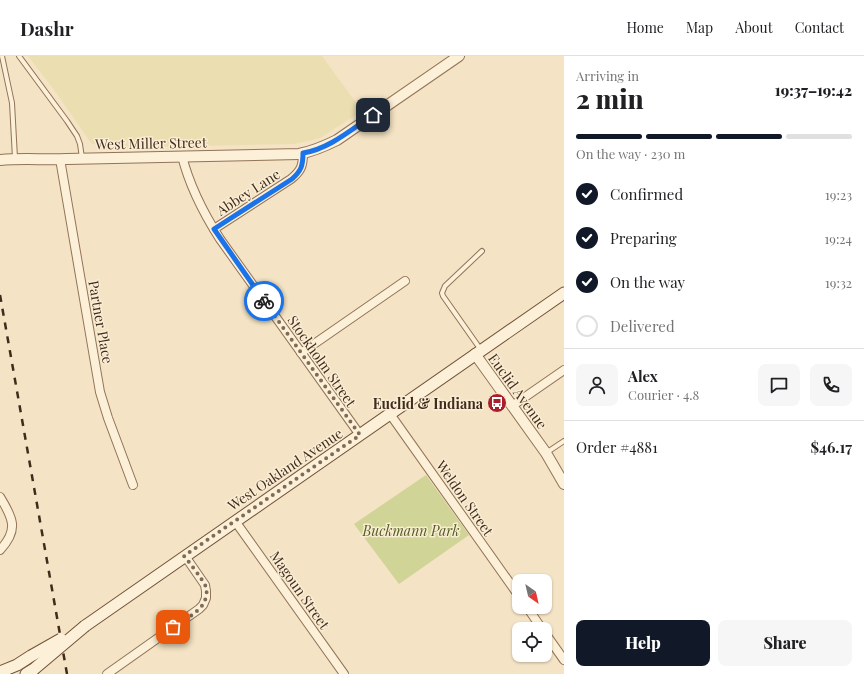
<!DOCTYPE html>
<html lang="en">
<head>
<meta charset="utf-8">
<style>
  :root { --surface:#fff; --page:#f6f6f6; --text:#202124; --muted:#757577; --line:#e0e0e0; --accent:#111827 }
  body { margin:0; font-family:"Playfair Display",serif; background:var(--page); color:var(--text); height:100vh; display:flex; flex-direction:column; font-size:15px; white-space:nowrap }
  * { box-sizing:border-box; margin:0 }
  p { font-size:13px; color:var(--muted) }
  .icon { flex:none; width:22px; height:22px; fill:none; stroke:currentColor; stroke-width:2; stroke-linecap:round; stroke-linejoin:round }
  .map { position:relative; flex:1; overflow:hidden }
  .sheet { display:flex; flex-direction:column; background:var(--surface); width:300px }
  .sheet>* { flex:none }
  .needle { width:26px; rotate:146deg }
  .fabs { position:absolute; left:512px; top:518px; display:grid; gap:8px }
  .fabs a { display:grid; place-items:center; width:40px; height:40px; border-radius:8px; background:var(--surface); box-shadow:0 1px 3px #0004; font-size:20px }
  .pin { position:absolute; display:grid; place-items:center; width:34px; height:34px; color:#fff; margin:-17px; border-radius:8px; box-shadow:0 2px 6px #0006 }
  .courier { position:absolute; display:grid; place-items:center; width:40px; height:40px; margin:-20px; border:3px solid #1a73e8; border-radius:50%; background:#fff; color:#222; box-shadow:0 1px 5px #0007 }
  .head em { font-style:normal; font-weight:800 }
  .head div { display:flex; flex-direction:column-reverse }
  .head { display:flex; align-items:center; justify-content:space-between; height:68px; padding:0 12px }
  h1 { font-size:26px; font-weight:800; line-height:30px }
  .bar { display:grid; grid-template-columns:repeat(4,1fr); gap:6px 4px; align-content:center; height:48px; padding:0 12px }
  .bar i { height:5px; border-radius:3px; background:var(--line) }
  .bar .active { background:var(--accent) }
  .bar p { grid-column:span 4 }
  .line { display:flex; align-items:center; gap:10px; padding:0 12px; border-top:1px solid var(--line) }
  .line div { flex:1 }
  .round { display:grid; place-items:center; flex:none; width:42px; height:42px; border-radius:8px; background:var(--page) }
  ol { padding:0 12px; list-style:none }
  li { display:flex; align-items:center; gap:12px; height:44px }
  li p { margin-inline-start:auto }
  li .icon { padding:4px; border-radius:50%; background:var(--accent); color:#fff; stroke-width:4 }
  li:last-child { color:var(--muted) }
  li i { width:22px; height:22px; border:2px solid var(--line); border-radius:50% }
  .primary-button { display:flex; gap:8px; margin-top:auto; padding:8px 12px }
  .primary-button a { flex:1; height:46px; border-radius:8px; background:var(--accent); color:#fff; font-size:16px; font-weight:800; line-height:46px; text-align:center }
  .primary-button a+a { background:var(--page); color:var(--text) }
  header { display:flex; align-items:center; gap:24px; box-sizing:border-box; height:56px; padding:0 20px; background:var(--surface); border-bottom:1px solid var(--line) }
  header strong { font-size:19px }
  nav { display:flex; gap:22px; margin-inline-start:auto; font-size:14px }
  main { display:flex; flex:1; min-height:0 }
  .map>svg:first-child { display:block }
</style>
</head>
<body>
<header>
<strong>Dashr</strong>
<nav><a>Home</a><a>Map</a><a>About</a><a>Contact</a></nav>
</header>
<main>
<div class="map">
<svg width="564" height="618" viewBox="0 0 564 618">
  <rect width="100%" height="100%" fill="#f4e3c4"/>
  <!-- farmland -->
  <polygon fill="#ebdeb0" points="28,0 322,0 362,55 320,82 294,88 105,92 91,87 55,35"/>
  <!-- green -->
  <polygon fill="#d0d496" points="426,419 469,479 399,528 354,468"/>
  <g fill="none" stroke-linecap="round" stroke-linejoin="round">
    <!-- service casing -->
    <g stroke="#927357" stroke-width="6">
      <g id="service">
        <polyline points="2,0 12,47 15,102"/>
        <polyline points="19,0 67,65 77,80 80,88 82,102"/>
        <polyline points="481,294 443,240 442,237 445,230 482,195"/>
        <polyline points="546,397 564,385"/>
      </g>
    </g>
    <!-- minor casing -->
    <g stroke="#927357" stroke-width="10">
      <g id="minor">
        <path d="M182,100C189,128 204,158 220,183L360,379"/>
        <polyline points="60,103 100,336 108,362 133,429"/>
        <path d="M214,173L291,123C301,115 303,110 303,97"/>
        <polyline points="301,297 405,225"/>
        <polyline points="512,350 564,314"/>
        <polyline points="390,358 519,540"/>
        <path d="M0,441C13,462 19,474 0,494"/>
        <polyline points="235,465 344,618"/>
        <polyline points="527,551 542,573"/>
        <polyline points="545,577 564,604"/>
        <polyline points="107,618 199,553 203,549 206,542 206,535 205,529 185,500"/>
      </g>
    </g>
    <!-- tertiary casing -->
    <g stroke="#927357" stroke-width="12">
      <g id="tertiary">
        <path d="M0,104C22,102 45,104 67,103C145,101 222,99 299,98C314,95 323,91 337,84L459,0"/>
        <polyline points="475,298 546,397 564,428"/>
      </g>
    </g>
    <!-- secondary casing -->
    <g stroke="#73533a" stroke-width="13">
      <g id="secondary">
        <polyline points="85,570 564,237"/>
        <polyline points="0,616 17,609 31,600"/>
        <polyline points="26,618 34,613"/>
      </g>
    </g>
    <!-- service -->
    <use href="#service" stroke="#fdf0d9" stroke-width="4"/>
    <!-- minor -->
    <use href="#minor" stroke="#fdf0d9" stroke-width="8"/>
    <!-- tertiary -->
    <use href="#tertiary" stroke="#fdf0d9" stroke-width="10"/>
    <!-- secondary -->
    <use href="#secondary" stroke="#fdf0d9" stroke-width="11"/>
    <!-- rail -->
    <polyline stroke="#402c1d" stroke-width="2.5" stroke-dasharray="7 7" stroke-linecap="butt" points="0,239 67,618"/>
    <!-- secondary-bridge casing -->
    <g stroke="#73533a" stroke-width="13" stroke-linecap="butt">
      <g id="secondary-bridge">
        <polyline points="31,600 61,583"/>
        <polyline points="34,613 85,570"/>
      </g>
    </g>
    <!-- secondary-bridge -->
    <use href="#secondary-bridge" stroke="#fdf0d9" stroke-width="11"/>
  </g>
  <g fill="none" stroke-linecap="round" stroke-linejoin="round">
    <!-- done -->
    <path stroke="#7f6c57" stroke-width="4" stroke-dasharray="0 7.2" d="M173,571C182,565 192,560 199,553C205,548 208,538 206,531C203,524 190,507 184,500L360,379L264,245"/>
    <!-- route -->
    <path stroke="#1a73e8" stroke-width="5" d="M264,245L214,173L292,123C301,115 303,110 303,97C329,93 352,73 373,59"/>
  </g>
  <!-- icons -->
  <defs>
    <g id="bus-disc" transform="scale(1)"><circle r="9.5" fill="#a91e28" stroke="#faedd4"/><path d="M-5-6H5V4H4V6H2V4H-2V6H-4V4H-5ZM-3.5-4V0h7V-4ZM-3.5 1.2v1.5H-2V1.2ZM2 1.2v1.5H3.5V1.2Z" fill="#fff"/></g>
  </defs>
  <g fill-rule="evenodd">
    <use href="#bus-disc" x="497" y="347"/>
  </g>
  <g text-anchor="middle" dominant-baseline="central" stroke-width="3" stroke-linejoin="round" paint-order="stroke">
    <!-- street labels -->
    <g font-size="14" fill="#402c1d" stroke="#faedd4">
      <text transform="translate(151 87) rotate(-1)">West Miller Street</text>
      <text transform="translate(248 136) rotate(-33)">Abbey Lane</text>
      <text transform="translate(101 266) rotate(80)">Partner Place</text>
      <text transform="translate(322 305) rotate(55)">Stockholm Street</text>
      <text transform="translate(518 335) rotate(54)">Euclid Avenue</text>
      <text transform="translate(285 413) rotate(-34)">West Oakland Avenue</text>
      <text transform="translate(465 442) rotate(55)">Weldon Street</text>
      <text transform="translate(300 534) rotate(55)">Magoun Street</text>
    </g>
    <!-- poi labels -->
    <g font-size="14" font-weight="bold" fill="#402c1d" stroke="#faedd4" text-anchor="end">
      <text x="483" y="347">Euclid &amp; Indiana</text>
    </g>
    <!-- park labels -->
    <g font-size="14" font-style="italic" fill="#535f21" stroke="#faedd4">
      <text x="411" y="474">Buckmann Park</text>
    </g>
  </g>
</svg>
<div class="fabs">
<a><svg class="needle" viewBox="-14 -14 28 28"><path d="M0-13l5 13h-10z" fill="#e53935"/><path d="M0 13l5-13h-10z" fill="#757577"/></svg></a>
<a><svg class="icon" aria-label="locate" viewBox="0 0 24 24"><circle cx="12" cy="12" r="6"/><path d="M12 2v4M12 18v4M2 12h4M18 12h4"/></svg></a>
</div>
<div class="pin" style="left:173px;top:571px;background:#ea580c"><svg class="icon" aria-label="bag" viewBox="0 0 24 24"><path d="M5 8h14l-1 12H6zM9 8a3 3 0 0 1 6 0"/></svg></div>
<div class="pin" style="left:373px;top:59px;background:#1f2937"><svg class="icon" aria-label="home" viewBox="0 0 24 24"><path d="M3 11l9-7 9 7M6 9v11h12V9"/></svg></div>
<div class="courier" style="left:264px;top:245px"><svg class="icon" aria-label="bike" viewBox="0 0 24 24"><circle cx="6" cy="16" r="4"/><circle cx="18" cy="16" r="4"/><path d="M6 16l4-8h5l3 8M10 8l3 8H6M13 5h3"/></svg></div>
</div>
<section class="sheet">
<div class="head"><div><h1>2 min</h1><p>Arriving in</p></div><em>19:37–19:42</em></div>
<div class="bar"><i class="active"></i><i class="active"></i><i class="active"></i><i></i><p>On the way · 230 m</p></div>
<ol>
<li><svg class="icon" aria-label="check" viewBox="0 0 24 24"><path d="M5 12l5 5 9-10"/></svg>Confirmed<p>19:23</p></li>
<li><svg class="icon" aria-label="check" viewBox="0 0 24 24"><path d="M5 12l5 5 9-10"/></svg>Preparing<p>19:24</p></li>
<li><svg class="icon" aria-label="check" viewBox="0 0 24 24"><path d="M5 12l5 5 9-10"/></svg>On the way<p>19:32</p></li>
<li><i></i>Delivered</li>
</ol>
<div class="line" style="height:72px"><a class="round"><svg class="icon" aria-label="person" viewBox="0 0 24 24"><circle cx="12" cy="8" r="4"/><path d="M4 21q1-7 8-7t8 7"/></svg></a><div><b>Alex</b><p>Courier · 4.8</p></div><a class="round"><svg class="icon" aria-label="chat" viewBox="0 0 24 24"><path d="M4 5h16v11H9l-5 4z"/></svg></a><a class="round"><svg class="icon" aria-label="phone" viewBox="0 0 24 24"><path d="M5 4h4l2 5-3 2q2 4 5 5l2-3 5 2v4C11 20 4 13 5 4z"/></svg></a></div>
<div class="line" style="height:52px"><div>Order #4881</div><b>$46.17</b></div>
<div class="primary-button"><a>Help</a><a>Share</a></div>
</section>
</main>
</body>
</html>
